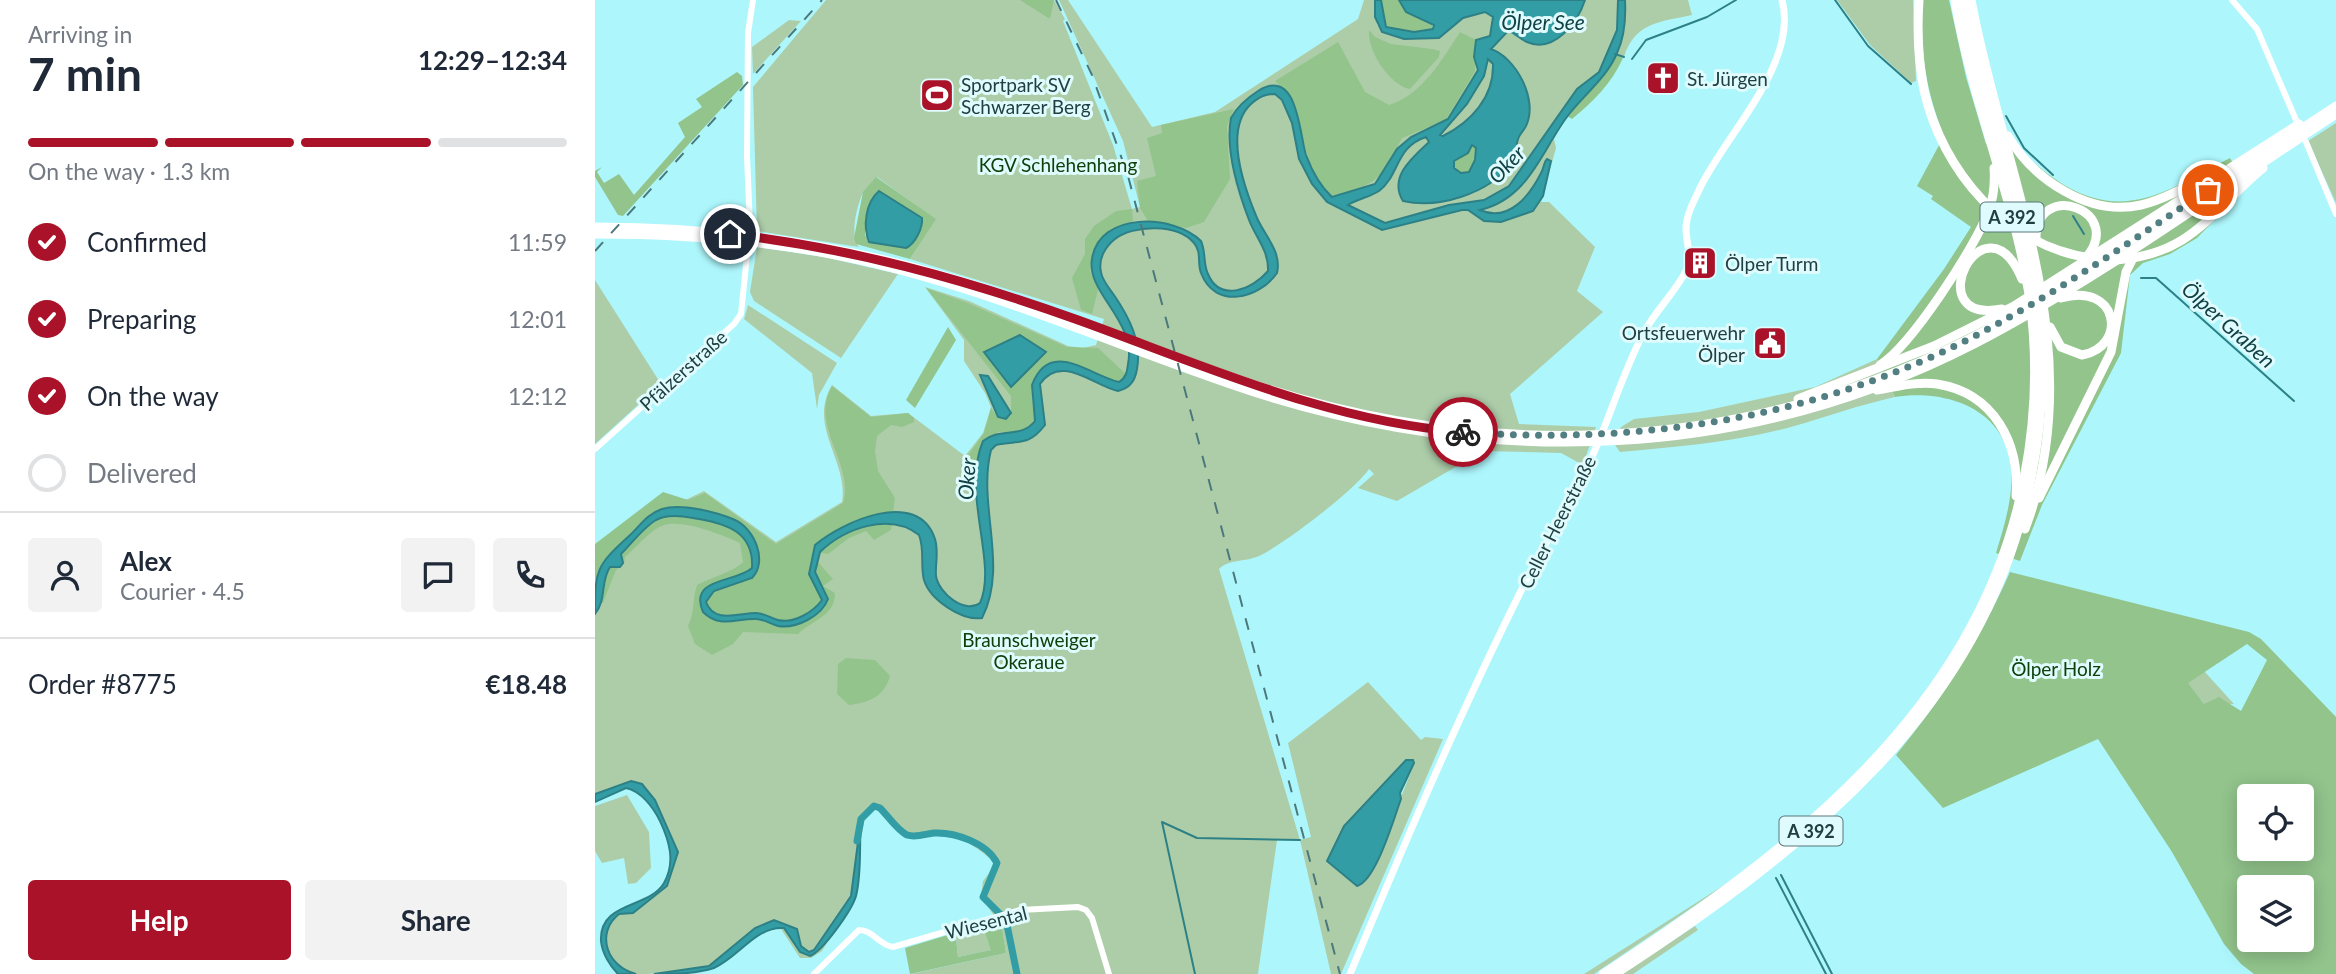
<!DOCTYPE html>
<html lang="en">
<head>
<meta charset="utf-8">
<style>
  :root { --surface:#fff; --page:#f2f2f3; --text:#1f2937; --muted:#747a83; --line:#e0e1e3; --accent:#a91228 }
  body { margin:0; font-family:Lato,sans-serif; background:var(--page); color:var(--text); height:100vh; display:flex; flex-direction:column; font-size:26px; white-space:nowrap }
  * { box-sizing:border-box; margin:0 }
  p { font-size:23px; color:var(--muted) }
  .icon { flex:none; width:38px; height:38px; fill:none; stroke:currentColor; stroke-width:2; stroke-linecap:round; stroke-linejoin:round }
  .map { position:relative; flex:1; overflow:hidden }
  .side { display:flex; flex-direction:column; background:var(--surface); width:595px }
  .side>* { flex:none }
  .fabs { position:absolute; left:1642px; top:784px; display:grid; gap:14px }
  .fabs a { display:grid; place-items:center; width:77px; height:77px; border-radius:7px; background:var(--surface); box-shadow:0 4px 18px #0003; font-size:35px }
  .pin { position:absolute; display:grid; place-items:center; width:60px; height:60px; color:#fff; margin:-30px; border:4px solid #fff; border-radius:50%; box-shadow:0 2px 7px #0007 }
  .courier { position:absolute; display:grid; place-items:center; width:70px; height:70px; margin:-35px; border:5px solid #a91228; border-radius:50%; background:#fff; color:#222; box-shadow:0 2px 9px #0007 }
  .summary em { font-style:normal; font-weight:700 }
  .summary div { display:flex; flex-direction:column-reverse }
  .summary { display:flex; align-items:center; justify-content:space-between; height:119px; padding:0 28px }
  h1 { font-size:46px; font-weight:700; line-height:52px }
  .bar { display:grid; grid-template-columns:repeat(4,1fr); gap:10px 7px; align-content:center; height:84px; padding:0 28px }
  .bar i { height:9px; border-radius:5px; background:var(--line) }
  .bar .selected { background:var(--accent) }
  .bar p { grid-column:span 4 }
  .line { display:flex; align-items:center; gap:18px; padding:0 28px; border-top:2px solid var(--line) }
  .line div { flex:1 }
  .round { display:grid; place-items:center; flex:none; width:74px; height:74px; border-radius:7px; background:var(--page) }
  ol { padding:0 28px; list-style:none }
  li { display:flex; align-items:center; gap:21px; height:77px }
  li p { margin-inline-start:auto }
  li .icon { padding:7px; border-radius:50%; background:var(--accent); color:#fff; stroke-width:4 }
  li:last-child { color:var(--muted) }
  li i { width:38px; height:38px; border:4px solid var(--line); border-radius:50% }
  .button { display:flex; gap:14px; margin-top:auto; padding:14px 28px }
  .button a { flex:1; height:80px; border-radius:7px; background:var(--accent); color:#fff; font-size:28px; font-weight:700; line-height:80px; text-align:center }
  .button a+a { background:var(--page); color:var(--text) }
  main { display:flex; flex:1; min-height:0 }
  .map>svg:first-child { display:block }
</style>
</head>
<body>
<main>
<section class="side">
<div class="summary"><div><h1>7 min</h1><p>Arriving in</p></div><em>12:29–12:34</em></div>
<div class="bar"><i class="selected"></i><i class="selected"></i><i class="selected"></i><i></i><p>On the way · 1.3 km</p></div>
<ol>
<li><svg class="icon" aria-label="check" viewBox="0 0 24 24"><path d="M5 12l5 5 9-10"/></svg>Confirmed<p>11:59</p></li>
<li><svg class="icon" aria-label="check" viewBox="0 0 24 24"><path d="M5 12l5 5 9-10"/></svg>Preparing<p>12:01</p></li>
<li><svg class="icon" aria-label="check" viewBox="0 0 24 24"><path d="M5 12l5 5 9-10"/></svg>On the way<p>12:12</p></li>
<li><i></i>Delivered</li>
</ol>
<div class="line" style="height:126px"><a class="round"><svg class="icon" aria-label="person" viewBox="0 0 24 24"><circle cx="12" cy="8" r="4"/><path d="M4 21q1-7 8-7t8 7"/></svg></a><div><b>Alex</b><p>Courier · 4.5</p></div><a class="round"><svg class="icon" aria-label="chat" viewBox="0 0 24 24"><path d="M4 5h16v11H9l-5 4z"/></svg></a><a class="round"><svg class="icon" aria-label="phone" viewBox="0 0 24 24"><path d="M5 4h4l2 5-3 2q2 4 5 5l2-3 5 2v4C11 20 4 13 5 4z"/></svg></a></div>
<div class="line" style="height:91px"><div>Order #8775</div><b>€18.48</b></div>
<div class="button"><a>Help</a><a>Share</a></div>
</section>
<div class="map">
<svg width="1741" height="974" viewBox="0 0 1741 974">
  <rect width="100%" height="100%" fill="#adf7fc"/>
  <!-- green -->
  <g fill="#adcda9" fill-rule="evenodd">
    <path d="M231,0H459L470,19L468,21L518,145L537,209L545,207L528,141L464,0H473L557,127L620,112L763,19L769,0H780L782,25L809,39L844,38L868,18L890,12L899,17L909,36L912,31L932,42L990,0H1093L1097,15C1065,22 1040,22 1029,57L1022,55L972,116L959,139L961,148L946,202H954L1000,247L982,291L1008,312L915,394L924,424L1001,427L988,465L966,453L888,451L802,501L763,488L779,474L774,469C759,491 689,544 664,556C651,562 634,559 624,569L705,840L716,837L693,743L773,682L826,740L830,737L848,739L746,974H736L705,840H682L663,974H316L411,953L407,927L386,897L388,881L398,868L399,862C385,850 369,837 349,834C333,832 321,839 304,833L296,819L280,807L271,813L265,844L261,896L227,951L216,958H205L186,929L171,927C154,942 136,961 115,970C89,974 50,974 23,974C5,955 8,941 14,918C30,910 60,900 70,883C87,851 66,799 33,786L0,801V606L4,587L63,513L109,491L181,542L247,502C254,462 212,426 237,385L276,416L313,413L370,456L388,433L396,407L390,393L369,361V340L330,287L374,301L473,346L488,348L501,345L509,319L315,259L340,219L282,177C278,184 270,189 267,195C261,209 255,235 264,247L162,231L158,87ZM811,760L819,764L776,874L762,886L732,861L749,826Z"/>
    <polygon points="1242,0 1318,0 1321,81 1316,83 1275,45"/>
    <polygon points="194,20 206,21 158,74 157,47"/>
    <polygon points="1741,123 1741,203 1713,141"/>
    <polygon points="162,247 229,257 303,274 246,358 159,301 155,292"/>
    <polygon points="0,280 66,384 0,444"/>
    <polygon points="153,305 242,363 224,395 222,409 217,373 149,319"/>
    <path d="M1282,359L1300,397C1264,405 1231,417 1196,427C1141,442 1081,447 1025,452L1020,445L1026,427L1039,419L1104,412L1220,387Z"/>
    <polygon points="1609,671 1639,704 1609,704 1592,683"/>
    <polygon points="32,795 54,832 56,868 41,883 33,884 29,858 7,863 0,851 0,806"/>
    <polygon points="1145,875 999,974 989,974"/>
    <polygon points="1100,926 1103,930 1038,974 1027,974"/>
    <polygon points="391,932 397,950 363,957 361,938"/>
  </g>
  <!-- forest -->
  <g fill="#92c48c" fill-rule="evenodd">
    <polygon points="425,0 459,0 455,19"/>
    <polygon points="786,0 804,0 811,12 837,22 838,29 819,32 791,27"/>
    <path d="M1328,0H1354L1371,77L1391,144L1415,133C1428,156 1447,171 1469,185C1533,223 1578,187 1635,158L1652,187L1602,238L1575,254L1548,263L1535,275L1526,353L1447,505L1425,561L1401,553C1409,527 1419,495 1416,467C1410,408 1350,389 1300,397L1282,359L1349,269L1376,227L1336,199L1338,196L1322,186L1349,136C1331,92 1324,48 1328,0Z"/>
    <path d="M774,30L780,37L796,44L837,49L845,51L844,57L815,89C794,85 772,50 774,30Z"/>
    <path d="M865,32L881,40L880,71L851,120L807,138C784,184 781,184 733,197L716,168L697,99L680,81L743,42L770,92L794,105C828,94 846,61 865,32Z"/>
    <path d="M1021,55L1028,58C1017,83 998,102 977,119L972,116L1008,77Z"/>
    <polygon points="142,72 147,76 148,85 28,216 23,215 0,177 0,171 7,167 2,172 9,183 24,174 39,195 90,137 83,123 107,107 101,99"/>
    <polygon points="639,109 632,126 635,179 609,222 591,228 553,221 545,208 542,181 561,176 552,138 567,133 566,125"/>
    <polygon points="877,145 881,148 880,160 874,172 866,173 859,168 859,161 873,153"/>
    <path d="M281,177L341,219L315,259L261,244L259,238L268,192ZM292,198L319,216L327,227L316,246L274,242L270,235V223L275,201Z"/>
    <polygon points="537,209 538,221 514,230 498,249 495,270 503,290 497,314 486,310 477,278 490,254 490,239 499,226 521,211"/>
    <path d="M331,288L373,303L472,347L503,348L531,374L524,382L457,363C432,374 436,398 440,421C430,434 419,433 403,432L379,480L380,496L366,465L389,433L396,408L403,417L410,419L416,413V396ZM389,352H450L416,386Z"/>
    <polygon points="353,327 361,340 320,408 311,400"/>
    <path d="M237,386L276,417L313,413L319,418V422L307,427L296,425L282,436L280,451L283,471L300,498L296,530L279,540L271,531L254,538L233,554L226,553L223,562L238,579L228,586L240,593C240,616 219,619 203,634L148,632L138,644L117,655L100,644L93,626C100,612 97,600 102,585C115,578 140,571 148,562L145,543C128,535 88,519 69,525C56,529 41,548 30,557L29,564L21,570L8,603L0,600V544L68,492L93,500L110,493L181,544L248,503C260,464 214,427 237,386Z"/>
    <path d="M1415,572L1654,632L1666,639L1741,717V974H1659L1646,964L1629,944L1577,852L1503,739L1348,808L1301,755C1348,698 1385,640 1415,572ZM1652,644L1672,660L1646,711L1624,697L1609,704L1593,683ZM1654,796H1706V849H1654ZM1654,887H1706V940H1654Z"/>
    <path d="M251,658L280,660L295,676C289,697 275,702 254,705L242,694L243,664Z"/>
    <path d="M402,920L407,927L411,953L315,974L310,948ZM390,932L396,950L363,957L361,938Z"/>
  </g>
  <!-- water -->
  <g fill="#329da4" stroke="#2d8186" stroke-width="2" fill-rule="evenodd">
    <path d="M780,0H786L791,27L819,32L838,29L839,25L811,12L804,0H990C983,22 959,54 932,42C924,39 921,33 913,31L896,49C920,57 944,99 931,126C930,129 925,133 923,139C920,148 923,155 916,164C893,194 843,209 808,201C793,177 818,157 834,142L831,137C800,147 805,175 784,191C775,197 762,199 753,205L790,223L854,205L889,200L914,186L982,89L1004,72L1022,30L1023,0H1030C1031,19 1030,36 1022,53C1012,77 991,93 975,113C948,146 936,198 885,210C914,223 935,195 946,173C950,166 948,163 952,159L956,161L948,196L938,211L906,222L889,221L873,210H867L787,230L732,202L717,184L704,159L697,123L687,100L680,94C670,94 664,97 656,104C628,130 649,187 662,218C670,236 687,252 682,273C664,299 620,310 606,273C602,264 607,252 599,243C582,223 538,225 520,239C510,247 503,259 506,272C507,280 514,288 519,295C534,317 547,342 542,369C540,381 535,388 523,391C499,386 466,353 445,384L450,425C433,447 424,440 401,445L396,450C382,506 414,565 387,618C367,621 335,600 329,580C325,565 330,551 324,535C295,512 250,528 225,552L220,572L233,599C227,616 201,629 183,626C175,624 169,619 161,619C142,618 125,629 108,612C93,577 141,583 157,568C159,533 133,524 104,519C91,517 74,513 61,520C49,527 36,544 26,554L28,563L25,567H15C5,582 12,599 0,614C0,570 1,566 34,536C45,526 52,514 67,509C86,503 122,512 140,520C160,529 173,562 157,578L119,591L111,602C119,624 144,613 161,613C169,613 175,618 183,620C199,624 218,612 227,600L214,574L220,545C247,522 323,487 340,539C344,552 340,564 341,576C344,594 370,614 385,603C403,563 366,494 388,441C405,427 426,439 440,421L437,385C455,338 494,375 524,382C531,378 532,372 533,364C542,321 491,293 497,259C504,211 579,214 606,241C611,252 608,264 613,274C625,303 658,289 673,271C674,251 661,238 654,220C643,191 630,149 636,118C642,107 652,98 663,91C703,66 704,133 711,155C717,171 724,185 737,197L780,184L802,149L816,137L853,119L883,70L879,57L881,40L895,36L898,17L890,12L868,18L844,38L809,39L787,32L780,17ZM893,59L898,64C899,97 876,122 848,136L845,135L872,104L889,76ZM877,145L881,148L880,160L874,172L866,173L859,168V161L873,153Z"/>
    <path d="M284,191L327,218C328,228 320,244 311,248L274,242C268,227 270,203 284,191Z"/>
    <polygon points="425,335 451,352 416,387 389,352"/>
    <polygon points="385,375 393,376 416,413 411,419 403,417"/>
    <path d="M811,760H818L819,763L805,793L806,799C799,818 781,881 762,886L732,861L749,826Z"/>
    <path d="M36,781L47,784L60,800L83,852L72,886L38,913L24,914C0,933 12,967 41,974H23C15,966 7,953 6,941C4,901 54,909 69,883C81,862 74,840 65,821C58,807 46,791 31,788L0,802V794Z"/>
    <path d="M266,819C264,843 267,873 261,896C257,910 228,951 215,956L205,952L189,928C161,926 144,957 119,968C100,974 79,974 59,974L114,966L160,928L179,920L202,929L206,946L214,952L219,950L256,896Z"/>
  </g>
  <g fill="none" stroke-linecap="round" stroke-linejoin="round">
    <!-- stream -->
    <g stroke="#2d8186" stroke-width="2">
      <polyline points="1240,0 1273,46 1316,84"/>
      <polyline points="1020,54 1029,57"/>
      <polyline points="1037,59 1051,40 1112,17 1141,0"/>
      <polyline points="1411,116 1429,148 1458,175"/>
      <polyline points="1478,216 1489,234"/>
      <polyline points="1546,278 1561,278 1699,401"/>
      <polyline points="1186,875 1237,974"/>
      <polyline points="1181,878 1231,974"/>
      <polyline points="600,974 567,822 602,838 705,840"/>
    </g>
    <!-- river -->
    <path stroke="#329da4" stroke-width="7" d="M262,841L266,819L279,806L285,808C293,816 302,830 312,835C321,838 330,834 339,833C360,832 392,843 402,863L388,897L411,920L422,974"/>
    <!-- tertiary -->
    <g stroke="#fff" stroke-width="6">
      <polyline points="1637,0 1662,29 1701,120"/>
      <polyline points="1711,142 1741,214"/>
      <polyline points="0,449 139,324 146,314 155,226 152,156 153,33 158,0"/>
      <path d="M219,974L264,930C278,930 284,945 298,947L425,910L483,907L491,910L497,918L514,974"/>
    </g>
    <!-- secondary -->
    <path stroke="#fff" stroke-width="7" d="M755,974C812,837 870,701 937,569C953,538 972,509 987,478C1011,432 1024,380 1048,334C1060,311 1079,294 1091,271C1098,258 1091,243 1091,229C1091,215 1099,201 1105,188C1131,134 1204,63 1187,0"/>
    <!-- motorway -->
    <g stroke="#fff" stroke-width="9">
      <path d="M1324,0C1322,30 1323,60 1329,90C1347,171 1412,247 1496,258"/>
      <path d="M1376,0C1408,175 1498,349 1430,529"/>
      <path d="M1413,136C1438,179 1494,217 1546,205C1572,199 1597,183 1620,171"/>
      <path d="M0,227C118,227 236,242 349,276C454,306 554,350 657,384C896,463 1145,453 1372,340C1433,309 1489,271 1546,234C1611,191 1676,149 1741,106"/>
      <path d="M0,234C92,234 187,241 277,263C408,294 529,349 656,391C898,469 1151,461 1379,344C1506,278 1622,192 1741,114"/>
      <path d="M1441,240C1439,177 1536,211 1488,261"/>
      <path d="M1521,260C1598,254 1615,212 1668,168"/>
      <path d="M1407,309C1321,326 1389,189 1427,279"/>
      <path d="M1455,327L1466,347L1487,355C1534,346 1523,281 1466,298"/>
      <path d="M1285,365C1316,346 1381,246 1394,210C1399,196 1400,182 1399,168"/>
      <path d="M1282,390C1301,387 1322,381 1342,384C1399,393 1425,443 1421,496"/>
      <polyline points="1203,399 1339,346 1419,306 1704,124"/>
      <polyline points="1444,498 1516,352 1531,272 1539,256"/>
      <path d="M1008,974C1193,853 1385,710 1429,479C1441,418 1443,355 1434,294C1418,194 1376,100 1360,0"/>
      <path d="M1020,974C1208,851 1391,711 1436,478C1447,425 1450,369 1443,316C1430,208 1386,107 1368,0"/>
    </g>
    <!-- rail -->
    <g stroke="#4c787b" stroke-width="2" stroke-dasharray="12 12" stroke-linecap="butt">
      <polyline points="461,0 497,75 533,176 745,974"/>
      <polyline points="0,251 227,0"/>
    </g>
  </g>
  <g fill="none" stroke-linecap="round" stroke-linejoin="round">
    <!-- done -->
    <path stroke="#517f82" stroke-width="7" stroke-dasharray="0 12.6" d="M868,432C1044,445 1217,419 1376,338C1459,295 1536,241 1613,190"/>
    <!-- route -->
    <path stroke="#a91228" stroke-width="9" d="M135,234C256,248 369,279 483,320C608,365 734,422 868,432"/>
  </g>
  <!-- icons -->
  <defs>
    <g id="church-square" transform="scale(1.75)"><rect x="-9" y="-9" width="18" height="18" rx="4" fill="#a91228" stroke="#dffbfd"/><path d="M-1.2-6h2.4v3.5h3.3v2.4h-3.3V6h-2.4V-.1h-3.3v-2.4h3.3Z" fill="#fff"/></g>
    <g id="stadium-square" transform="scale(1.75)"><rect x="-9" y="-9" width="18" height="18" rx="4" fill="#a91228" stroke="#dffbfd"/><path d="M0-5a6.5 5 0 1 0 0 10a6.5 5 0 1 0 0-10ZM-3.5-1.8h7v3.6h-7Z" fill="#fff"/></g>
    <g id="building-square" transform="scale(1.75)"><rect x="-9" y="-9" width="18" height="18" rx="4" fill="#a91228" stroke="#dffbfd"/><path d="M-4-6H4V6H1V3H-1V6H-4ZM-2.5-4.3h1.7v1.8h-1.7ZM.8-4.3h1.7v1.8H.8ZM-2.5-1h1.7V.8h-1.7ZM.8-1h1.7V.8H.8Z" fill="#fff"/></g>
    <g id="civic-square" transform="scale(1.75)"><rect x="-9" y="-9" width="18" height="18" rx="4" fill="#a91228" stroke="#dffbfd"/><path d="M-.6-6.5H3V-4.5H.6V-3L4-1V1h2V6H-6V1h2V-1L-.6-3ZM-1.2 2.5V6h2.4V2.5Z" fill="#fff"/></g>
  </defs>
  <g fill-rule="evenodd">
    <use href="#church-square" x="1068" y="78"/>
    <use href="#stadium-square" x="342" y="95"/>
    <use href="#building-square" x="1105" y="263"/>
    <use href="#civic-square" x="1175" y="343"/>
  </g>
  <g text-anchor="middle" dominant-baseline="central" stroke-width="6" stroke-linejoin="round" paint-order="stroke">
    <!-- shield labels -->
    <g fill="#dffbfd" stroke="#597779" stroke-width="2">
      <rect x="1385.5" y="202.5" width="63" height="29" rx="5"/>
      <rect x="1184.5" y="816.5" width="63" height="29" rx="5"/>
    </g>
    <g font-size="18" font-weight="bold" fill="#203f41">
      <text x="1417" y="217">A 392</text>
      <text x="1216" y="831">A 392</text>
    </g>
    <!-- poi labels -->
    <g font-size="19" fill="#203f41" stroke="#dffbfd" text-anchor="start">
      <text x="1092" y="78">St. Jürgen</text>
      <text x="366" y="84">Sportpark SV<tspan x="366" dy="22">Schwarzer Berg</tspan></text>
      <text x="1130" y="263">Ölper Turm</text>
      <text x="1150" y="332" text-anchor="end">Ortsfeuerwehr<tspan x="1150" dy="22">Ölper</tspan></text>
    </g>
    <!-- park labels -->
    <g font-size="19" fill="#0e4109" stroke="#dffbfd">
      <text x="463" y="164">KGV Schlehenhang</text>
      <text x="434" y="639">Braunschweiger<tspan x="434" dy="22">Okeraue</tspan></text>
      <text x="1461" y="668">Ölper Holz</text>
    </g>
    <!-- street labels -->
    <g font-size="19" fill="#203f41" stroke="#dffbfd">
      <text transform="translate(88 370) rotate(-42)">Pfälzerstraße</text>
      <text transform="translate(962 522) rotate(-63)">Celler Heerstraße</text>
      <text transform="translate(391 922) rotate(-14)">Wiesental</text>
    </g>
    <!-- water labels -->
    <g font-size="21" font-style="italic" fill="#114144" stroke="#dffbfd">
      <text x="948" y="21">Ölper See</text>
      <text transform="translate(911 164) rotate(-47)">Oker</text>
      <text transform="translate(1634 324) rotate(42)">Ölper Graben</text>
      <text transform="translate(371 479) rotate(-86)">Oker</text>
    </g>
  </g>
</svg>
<div class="fabs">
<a><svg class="icon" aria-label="locate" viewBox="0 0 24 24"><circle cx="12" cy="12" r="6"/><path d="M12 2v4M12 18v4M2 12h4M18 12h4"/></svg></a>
<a><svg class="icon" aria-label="layers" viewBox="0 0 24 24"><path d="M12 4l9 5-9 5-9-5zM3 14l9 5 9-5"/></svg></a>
</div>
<div class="pin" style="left:1613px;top:190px;background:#ea580c"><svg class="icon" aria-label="bag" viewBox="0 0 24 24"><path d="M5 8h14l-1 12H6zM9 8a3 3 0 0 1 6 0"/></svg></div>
<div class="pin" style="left:135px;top:234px;background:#1f2937"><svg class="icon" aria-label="home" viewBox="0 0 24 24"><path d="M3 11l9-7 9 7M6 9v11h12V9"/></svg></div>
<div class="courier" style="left:868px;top:432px"><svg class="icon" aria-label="bike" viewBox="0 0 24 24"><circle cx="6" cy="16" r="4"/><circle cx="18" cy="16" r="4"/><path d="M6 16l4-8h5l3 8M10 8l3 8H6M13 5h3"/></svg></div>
</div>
</main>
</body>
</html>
